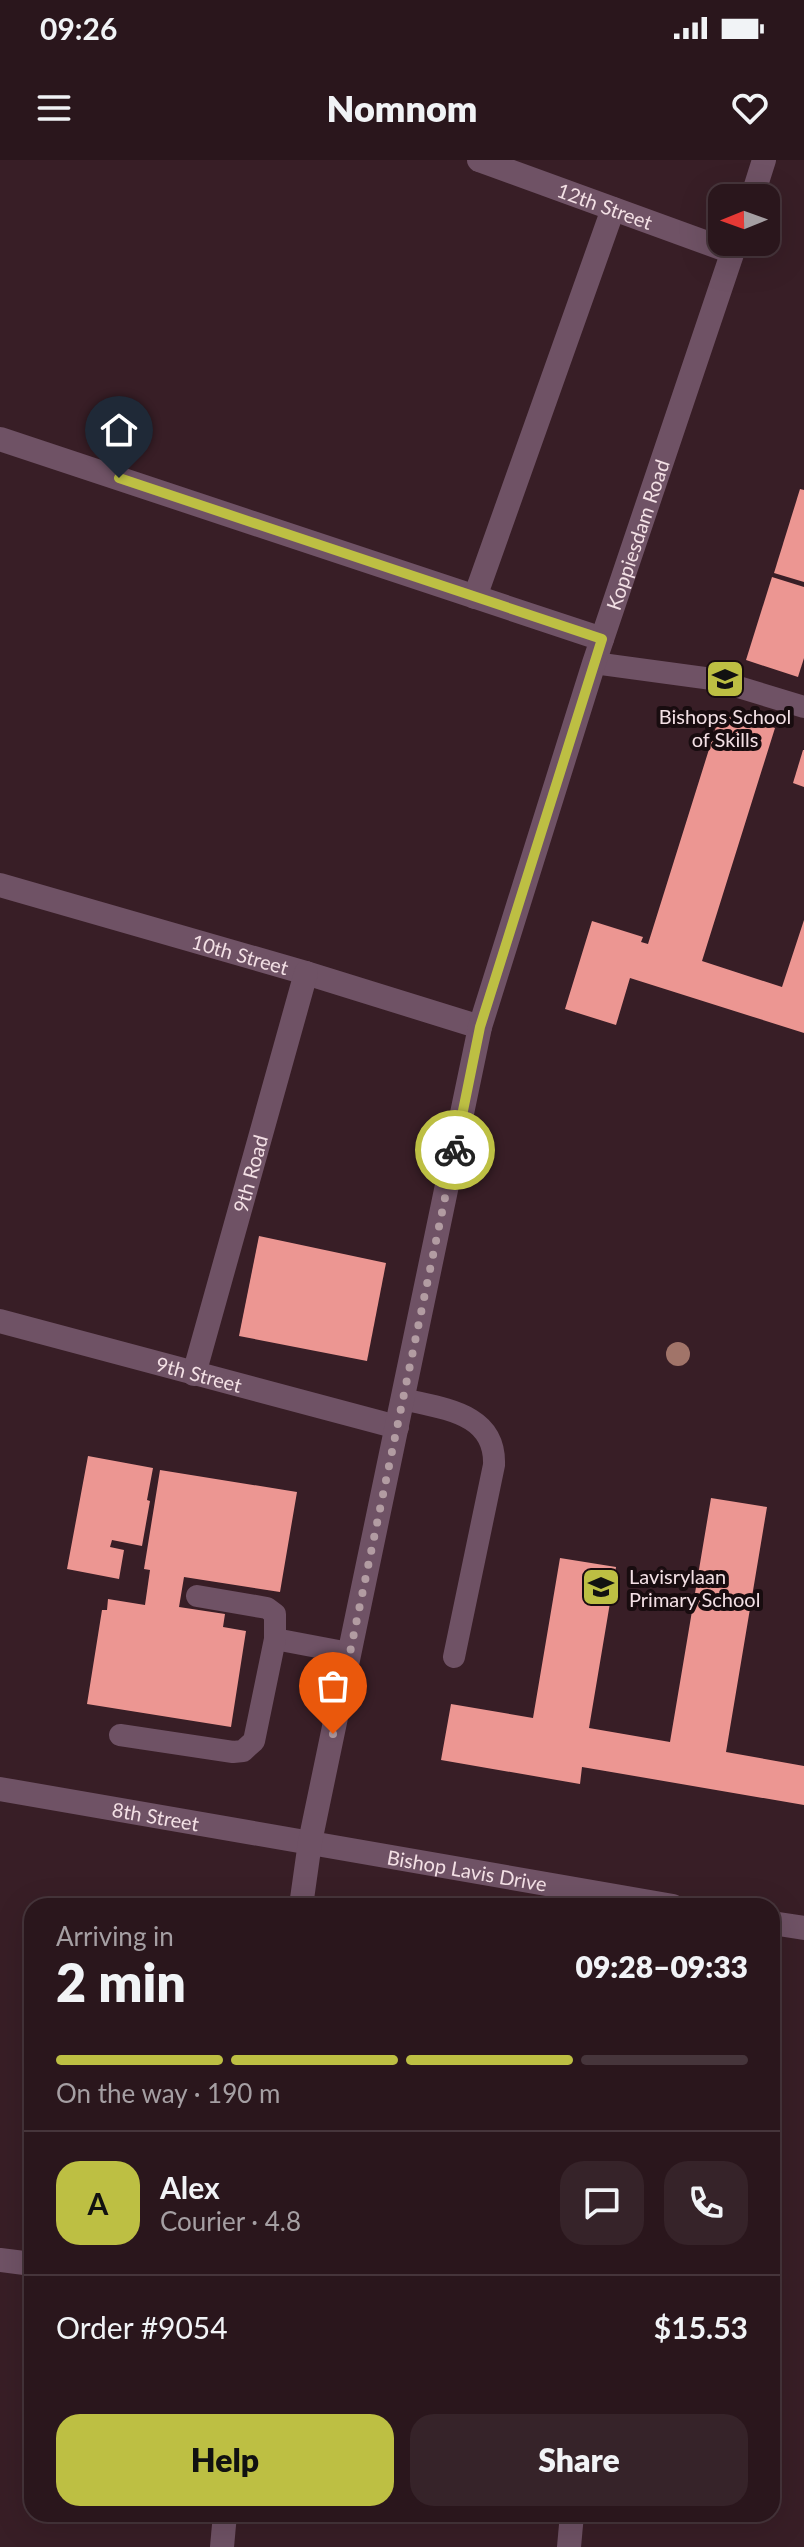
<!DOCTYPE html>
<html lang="en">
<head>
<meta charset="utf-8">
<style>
  :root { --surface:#2a161c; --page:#362329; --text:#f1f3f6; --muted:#a59fa3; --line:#46353b; --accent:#bdbf43 }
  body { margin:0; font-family:Lato,sans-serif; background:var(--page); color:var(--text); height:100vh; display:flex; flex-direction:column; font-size:30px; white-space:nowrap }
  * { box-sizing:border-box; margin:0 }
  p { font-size:26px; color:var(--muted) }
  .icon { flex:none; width:44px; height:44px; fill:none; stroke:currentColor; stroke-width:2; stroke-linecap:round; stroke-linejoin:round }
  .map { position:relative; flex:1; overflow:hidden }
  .panel { position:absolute; left:24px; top:1738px; width:756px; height:624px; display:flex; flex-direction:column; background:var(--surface); border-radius:24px; box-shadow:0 8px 32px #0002,0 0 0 2px var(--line) }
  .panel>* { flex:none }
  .needle { width:52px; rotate:269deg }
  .fabs { position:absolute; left:708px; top:24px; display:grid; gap:16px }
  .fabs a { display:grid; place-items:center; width:72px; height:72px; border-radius:16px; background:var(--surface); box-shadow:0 8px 32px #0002,0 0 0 2px var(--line); font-size:40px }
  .pin { position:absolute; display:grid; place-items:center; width:68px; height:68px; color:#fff; margin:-82px -34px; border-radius:50% 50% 50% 0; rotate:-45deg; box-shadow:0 0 8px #0007 }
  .pin .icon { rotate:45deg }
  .courier { position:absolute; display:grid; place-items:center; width:80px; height:80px; margin:-40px; border:6px solid #bdbf43; border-radius:50%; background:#fff; color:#222; box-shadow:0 2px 10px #0007 }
  .headline em { font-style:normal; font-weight:800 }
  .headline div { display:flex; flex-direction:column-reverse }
  .headline { display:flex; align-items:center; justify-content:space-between; height:136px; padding:0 32px }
  h1 { font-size:52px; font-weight:800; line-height:60px }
  .bar { display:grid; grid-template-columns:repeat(4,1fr); gap:12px 8px; align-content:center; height:96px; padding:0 32px }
  .bar i { height:10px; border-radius:6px; background:var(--line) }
  .bar .current { background:var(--accent) }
  .bar p { grid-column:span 4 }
  .line { display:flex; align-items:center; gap:20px; padding:0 32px; border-top:2px solid var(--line) }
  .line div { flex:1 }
  .round { display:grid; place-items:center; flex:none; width:84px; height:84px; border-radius:24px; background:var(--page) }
  .cta { display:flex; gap:16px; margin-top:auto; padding:16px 32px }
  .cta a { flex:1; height:92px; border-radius:24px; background:var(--accent); color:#111; font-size:32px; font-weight:800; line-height:92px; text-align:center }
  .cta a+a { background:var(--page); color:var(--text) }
  .status { display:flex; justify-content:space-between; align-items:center; height:56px; padding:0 40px; background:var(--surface); direction:ltr }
  .status svg { height:22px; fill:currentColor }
  header { display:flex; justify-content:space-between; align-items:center; height:104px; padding:0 32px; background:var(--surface); font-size:36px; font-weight:800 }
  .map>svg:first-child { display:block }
</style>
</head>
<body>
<div class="status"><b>09:26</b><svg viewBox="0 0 49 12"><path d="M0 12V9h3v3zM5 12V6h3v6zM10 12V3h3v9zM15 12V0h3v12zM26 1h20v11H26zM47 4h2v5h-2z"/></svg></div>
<header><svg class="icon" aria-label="menu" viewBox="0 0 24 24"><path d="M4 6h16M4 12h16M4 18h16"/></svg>Nomnom<svg class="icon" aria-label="heart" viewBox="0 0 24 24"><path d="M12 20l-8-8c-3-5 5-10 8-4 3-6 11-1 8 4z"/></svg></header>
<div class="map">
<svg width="804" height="2387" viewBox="0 0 804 2387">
  <rect width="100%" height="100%" fill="#381e26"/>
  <!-- building -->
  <g fill="#ec9692">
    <polygon points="800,329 804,330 804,422 774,413"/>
    <polygon points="772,417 804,427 804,498 798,517 746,500"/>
    <polygon points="721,551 775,568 702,801 782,827 804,760 804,873 630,818 616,865 565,849 592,761 643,777 641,782 648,784"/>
    <polygon points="803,590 804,590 804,627 793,623"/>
    <polygon points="259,1076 386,1103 367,1201 239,1176"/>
    <polygon points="88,1296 153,1308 147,1340 150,1341 142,1386 112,1380 110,1387 124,1390 119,1419 67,1409"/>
    <polygon points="160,1310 297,1332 280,1432 184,1417 179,1447 225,1454 223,1467 246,1471 231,1567 87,1544 102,1450 107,1450 108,1439 145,1445 150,1410 144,1409"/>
    <polygon points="711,1338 767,1347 726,1592 804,1606 804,1645 582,1607 580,1624 441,1600 451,1544 533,1558 560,1398 616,1407 589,1568 670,1582"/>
  </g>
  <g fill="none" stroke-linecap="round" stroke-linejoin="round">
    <!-- lane -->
    <g stroke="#6f5265" stroke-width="22">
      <polyline points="594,503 712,519 804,547"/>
      <path d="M403,1239C444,1249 496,1253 494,1305L454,1497"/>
      <polyline points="275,1479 349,1493"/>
      <polyline points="120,1575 233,1592 243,1591 254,1581 275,1479 275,1454 267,1448 197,1436"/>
    </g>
    <!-- street -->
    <g stroke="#6f5265" stroke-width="24">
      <path id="s1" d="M479,0L732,92"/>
      <polyline points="752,38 764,0"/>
      <polyline points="0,279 602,479"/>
      <polyline points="475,437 613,49"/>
      <path id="s2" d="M0,725L306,813L480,867"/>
      <path id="s3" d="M0,1161L397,1267"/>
      <path id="s4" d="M194,1214L306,813"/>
      <path id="s5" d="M0,1629L673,1746"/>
      <path id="s6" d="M301,1746L310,1682L480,867L594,503L736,82"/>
      <polyline points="772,1763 804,1768"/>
      <polyline points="0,2100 32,2104"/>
      <polyline points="222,2387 225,2354"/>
      <polyline points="569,2387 572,2354"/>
    </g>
  </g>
  <!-- trees -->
  <circle fill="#a17469" cx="678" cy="1194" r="12"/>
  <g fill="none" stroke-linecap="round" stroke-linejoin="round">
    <!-- done -->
    <polyline stroke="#b29ca2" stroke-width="8" stroke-dasharray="0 14.4" points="333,1574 455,990"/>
    <!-- route -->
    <polyline stroke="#bdbf43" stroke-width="10" points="119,318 602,479 480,867 455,990"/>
  </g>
  <!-- icons -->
  <defs>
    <g id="school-square" transform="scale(2)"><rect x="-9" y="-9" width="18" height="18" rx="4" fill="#bdbf43" stroke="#180c0f"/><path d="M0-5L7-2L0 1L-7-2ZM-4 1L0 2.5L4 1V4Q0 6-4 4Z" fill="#111"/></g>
  </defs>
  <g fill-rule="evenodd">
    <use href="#school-square" x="725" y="519"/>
    <use href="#school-square" x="601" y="1427"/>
  </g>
  <g text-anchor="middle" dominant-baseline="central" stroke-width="8" stroke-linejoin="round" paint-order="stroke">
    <!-- street labels -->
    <g font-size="20" fill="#f3e0e5" stroke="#180c0f">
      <text stroke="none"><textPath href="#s1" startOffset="134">12th Street</textPath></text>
      <text stroke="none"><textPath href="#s6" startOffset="1414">Koppiesdam Road</textPath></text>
      <text stroke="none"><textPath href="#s2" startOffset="250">10th Street</textPath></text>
      <text stroke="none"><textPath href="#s4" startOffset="208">9th Road</textPath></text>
      <text stroke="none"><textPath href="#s3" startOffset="206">9th Street</textPath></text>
      <text stroke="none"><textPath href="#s5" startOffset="158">8th Street</textPath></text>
      <text stroke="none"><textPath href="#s5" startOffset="474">Bishop Lavis Drive</textPath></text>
    </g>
    <!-- poi labels -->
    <g font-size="20" fill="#f3e0e5" stroke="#180c0f">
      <text x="725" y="556">Bishops School<tspan x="725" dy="23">of Skills</tspan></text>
      <text x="629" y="1416" text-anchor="start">Lavisrylaan<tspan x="629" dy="23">Primary School</tspan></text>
    </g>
  </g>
</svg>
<div class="fabs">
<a><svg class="needle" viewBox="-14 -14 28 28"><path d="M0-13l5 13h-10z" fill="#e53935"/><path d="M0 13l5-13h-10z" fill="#a59fa3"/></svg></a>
</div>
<div class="pin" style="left:333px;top:1574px;background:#ea580c"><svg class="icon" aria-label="bag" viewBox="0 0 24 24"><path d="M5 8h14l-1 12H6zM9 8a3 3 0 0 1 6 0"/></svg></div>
<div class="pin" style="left:119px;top:318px;background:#1f2937"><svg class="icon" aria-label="home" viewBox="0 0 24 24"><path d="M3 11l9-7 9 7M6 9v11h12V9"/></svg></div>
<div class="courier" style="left:455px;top:990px"><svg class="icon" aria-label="bike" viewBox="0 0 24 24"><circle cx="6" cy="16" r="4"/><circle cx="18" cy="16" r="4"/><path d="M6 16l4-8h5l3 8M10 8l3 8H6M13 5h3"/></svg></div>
<section class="panel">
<div class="headline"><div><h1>2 min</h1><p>Arriving in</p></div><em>09:28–09:33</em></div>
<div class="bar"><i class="current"></i><i class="current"></i><i class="current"></i><i></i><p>On the way · 190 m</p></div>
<div class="line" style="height:144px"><b class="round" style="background:var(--accent);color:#111">A</b><div><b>Alex</b><p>Courier · 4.8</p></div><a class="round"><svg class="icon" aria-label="chat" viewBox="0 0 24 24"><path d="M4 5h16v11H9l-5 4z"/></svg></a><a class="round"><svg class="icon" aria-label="phone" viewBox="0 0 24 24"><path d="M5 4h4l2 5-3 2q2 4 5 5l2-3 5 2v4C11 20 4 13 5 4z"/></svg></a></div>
<div class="line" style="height:104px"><div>Order #9054</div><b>$15.53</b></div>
<div class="cta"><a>Help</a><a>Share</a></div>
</section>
</div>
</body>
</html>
